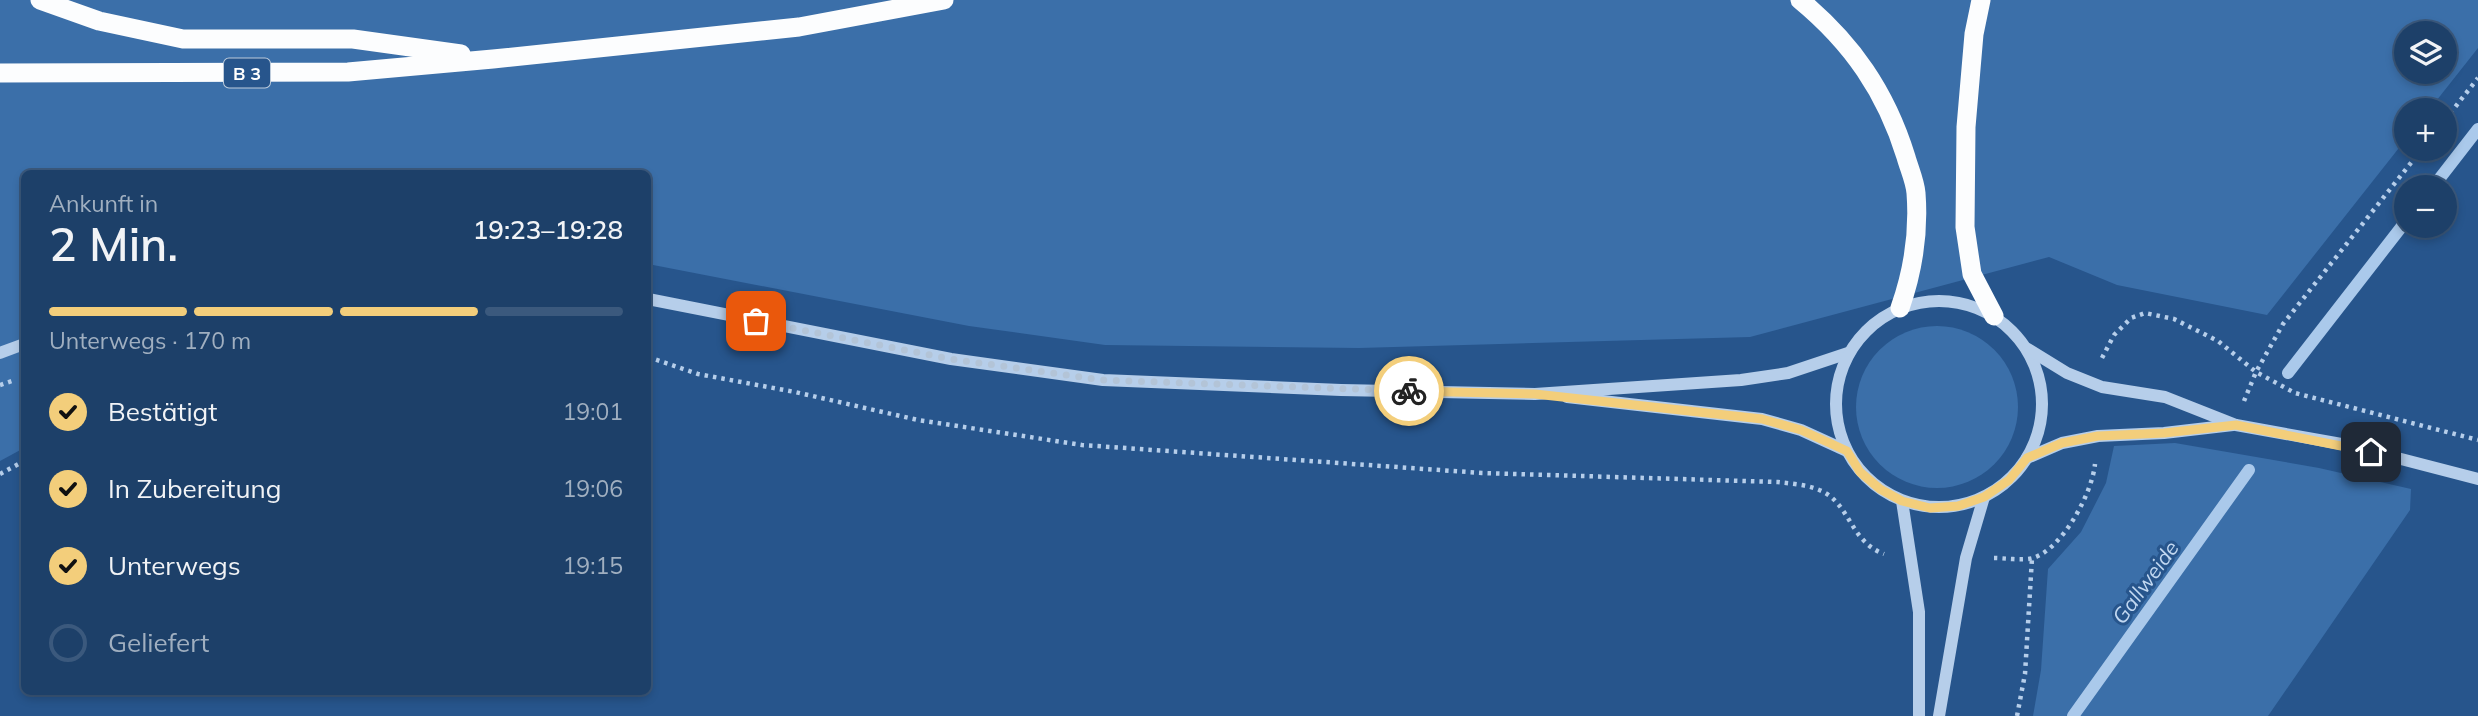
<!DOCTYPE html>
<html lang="de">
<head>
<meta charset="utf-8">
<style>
  :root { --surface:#1d4069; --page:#25476f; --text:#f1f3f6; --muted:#a0afc0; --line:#3b597d; --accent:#f3ce7b }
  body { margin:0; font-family:Mulish,sans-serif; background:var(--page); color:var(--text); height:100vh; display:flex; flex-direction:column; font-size:26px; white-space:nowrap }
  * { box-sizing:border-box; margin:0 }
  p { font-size:23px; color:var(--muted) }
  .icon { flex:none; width:38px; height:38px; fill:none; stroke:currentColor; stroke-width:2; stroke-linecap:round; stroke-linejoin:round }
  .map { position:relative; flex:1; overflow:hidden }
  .drawer { position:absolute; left:21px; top:170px; width:630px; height:525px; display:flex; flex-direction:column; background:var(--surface); border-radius:10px; box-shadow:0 4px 10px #0003,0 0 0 2px var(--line) }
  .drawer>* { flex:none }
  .fabs { position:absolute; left:2394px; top:21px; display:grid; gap:14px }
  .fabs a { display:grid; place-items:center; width:63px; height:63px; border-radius:50%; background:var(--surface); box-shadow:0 4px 10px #0003,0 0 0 2px var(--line); font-size:35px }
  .pin { position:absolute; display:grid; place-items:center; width:60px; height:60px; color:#fff; margin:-30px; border-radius:14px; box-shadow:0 4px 10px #0006 }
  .courier { position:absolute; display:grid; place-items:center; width:70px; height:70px; margin:-35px; border:5px solid #f3ce7b; border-radius:50%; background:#fff; color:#222; box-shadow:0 2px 9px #0007 }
  .headline em { font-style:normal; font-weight:600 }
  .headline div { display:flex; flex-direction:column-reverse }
  .headline { display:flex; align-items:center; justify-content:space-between; height:119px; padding:0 28px }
  h1 { font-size:46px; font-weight:600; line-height:52px }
  .bar { display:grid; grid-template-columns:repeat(4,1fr); gap:10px 7px; align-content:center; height:84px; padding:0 28px }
  .bar i { height:9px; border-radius:5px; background:var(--line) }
  .bar .selected { background:var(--accent) }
  .bar p { grid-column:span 4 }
  ol { padding:0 28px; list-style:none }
  li { display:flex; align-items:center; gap:21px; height:77px }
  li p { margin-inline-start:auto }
  li .icon { padding:7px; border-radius:50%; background:var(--accent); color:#111; stroke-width:4 }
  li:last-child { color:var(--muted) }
  li i { width:38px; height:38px; border:4px solid var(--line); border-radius:50% }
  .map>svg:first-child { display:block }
</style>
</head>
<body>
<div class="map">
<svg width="2478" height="716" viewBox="0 0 2478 716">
  <rect width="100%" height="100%" fill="#27558c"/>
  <!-- green -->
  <g fill="#3b6fa9" fill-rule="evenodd">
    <path d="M0,0H2478V48L2429,110H2406V139L2267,315L2117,285L2049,257L1750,337L1359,348L1105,345L969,326L648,264V173H24V448L0,461ZM2406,33H2445V72H2406Z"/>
    <circle cx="1937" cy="407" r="81"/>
    <polygon points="2175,443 2319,468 2411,489 2410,510 2268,716 2033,716 2041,670 2048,569 2081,532 2106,483 2114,446"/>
  </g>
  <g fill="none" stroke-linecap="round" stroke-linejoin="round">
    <!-- stream -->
    <g stroke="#aac9eb" stroke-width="12">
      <polyline points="2433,187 2478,129"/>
      <polyline points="2288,373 2406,221"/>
      <polyline points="2073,716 2249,470"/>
    </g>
    <!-- path -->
    <g stroke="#b6ceea" stroke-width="4.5" stroke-dasharray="3.5 5" stroke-linecap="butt">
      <polyline points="2445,120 2478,78"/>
      <path d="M648,357L698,374L795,392L918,420L1082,445L1482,473L1778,482C1794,484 1813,485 1827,494C1851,510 1852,542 1884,554"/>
      <polyline points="2102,358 2114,335 2131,318 2145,313 2174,319 2218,341 2256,372 2295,393 2478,440"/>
      <polyline points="0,385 12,381"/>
      <polyline points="2244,401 2256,372 2283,324 2422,149"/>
      <polyline points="0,474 24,461"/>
      <path d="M1994,558C2005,558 2022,561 2033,558C2062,549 2092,494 2095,464"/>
      <polyline points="2017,716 2025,674 2032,558"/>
    </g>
    <!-- tertiary -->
    <g stroke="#b6ceea" stroke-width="12">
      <polyline points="648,299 951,359 1103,380 1341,390 1535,394 1741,380 1788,373 1848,353"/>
      <circle cx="1939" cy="404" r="103"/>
      <polyline points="2028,349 2067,373 2102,387 2165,397 2236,425 2347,445 2478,479"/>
      <polyline points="0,353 24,344"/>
      <polyline points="1567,397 1762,419 1801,430 1847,451"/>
      <polyline points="2027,458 2062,443 2098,436 2164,433 2233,425"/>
      <polyline points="1902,501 1919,612 1919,716"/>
      <polyline points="1939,716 1966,558 1984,497"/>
    </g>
    <!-- trunk -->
    <g stroke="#fcfdfe" stroke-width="19">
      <polyline points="40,0 99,21 183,39 353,39 461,54"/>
      <path d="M1800,0C1852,43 1886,92 1906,157C1909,168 1915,181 1916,193C1919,232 1913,271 1900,308"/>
      <polyline points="1981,0 1974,34 1966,127 1965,227 1972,274 1994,316"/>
      <polyline points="0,73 348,72 493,59 799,27 944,0"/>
    </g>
  </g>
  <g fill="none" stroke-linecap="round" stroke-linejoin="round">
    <!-- done -->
    <polyline stroke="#b3c4d7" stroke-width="7" stroke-dasharray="0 12.6" points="756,321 951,359 1102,380 1409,391"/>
    <!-- route -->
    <polyline stroke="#f3ce7b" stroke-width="9" points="1409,391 1535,394 1762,419 1801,430 1847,451 1860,472 1880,489 1902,501 1930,508 1958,506 1984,497 2009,480 2027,458 2062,443 2098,436 2164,433 2236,425 2371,452"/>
  </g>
  <g text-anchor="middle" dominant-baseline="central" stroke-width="6" stroke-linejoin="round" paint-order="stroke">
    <!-- shield labels -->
    <rect fill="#27558c" stroke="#beccdc" stroke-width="2" x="224" y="58.5" width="46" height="29" rx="5"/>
    <g font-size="18" font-weight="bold" fill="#fff">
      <text x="247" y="73">B 3</text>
    </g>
    <!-- water labels -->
    <g font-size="21" font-style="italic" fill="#c2d8f1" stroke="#27558c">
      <text transform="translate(2145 582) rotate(-54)">Gallweide</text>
    </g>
  </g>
</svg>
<div class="fabs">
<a><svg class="icon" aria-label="layers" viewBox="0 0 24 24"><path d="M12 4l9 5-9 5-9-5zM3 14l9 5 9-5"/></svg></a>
<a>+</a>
<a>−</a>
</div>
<div class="pin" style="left:756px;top:321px;background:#ea580c"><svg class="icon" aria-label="bag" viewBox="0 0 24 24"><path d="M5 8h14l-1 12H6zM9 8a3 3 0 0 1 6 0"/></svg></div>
<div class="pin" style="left:2371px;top:452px;background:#1f2937"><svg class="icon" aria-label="home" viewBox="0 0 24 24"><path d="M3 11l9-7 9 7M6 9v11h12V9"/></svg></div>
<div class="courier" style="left:1409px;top:391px"><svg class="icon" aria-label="bike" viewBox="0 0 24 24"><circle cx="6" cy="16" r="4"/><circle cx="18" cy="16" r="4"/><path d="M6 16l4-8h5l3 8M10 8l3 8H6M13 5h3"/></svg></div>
<section class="drawer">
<div class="headline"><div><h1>2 Min.</h1><p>Ankunft in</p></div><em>19:23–19:28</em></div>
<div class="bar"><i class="selected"></i><i class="selected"></i><i class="selected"></i><i></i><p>Unterwegs · 170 m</p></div>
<ol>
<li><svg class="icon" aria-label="check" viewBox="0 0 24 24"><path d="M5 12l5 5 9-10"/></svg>Bestätigt<p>19:01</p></li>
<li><svg class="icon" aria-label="check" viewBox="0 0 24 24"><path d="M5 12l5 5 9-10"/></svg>In Zubereitung<p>19:06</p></li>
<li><svg class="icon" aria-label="check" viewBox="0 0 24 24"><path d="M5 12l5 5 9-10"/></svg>Unterwegs<p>19:15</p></li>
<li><i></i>Geliefert</li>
</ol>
</section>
</div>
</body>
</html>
